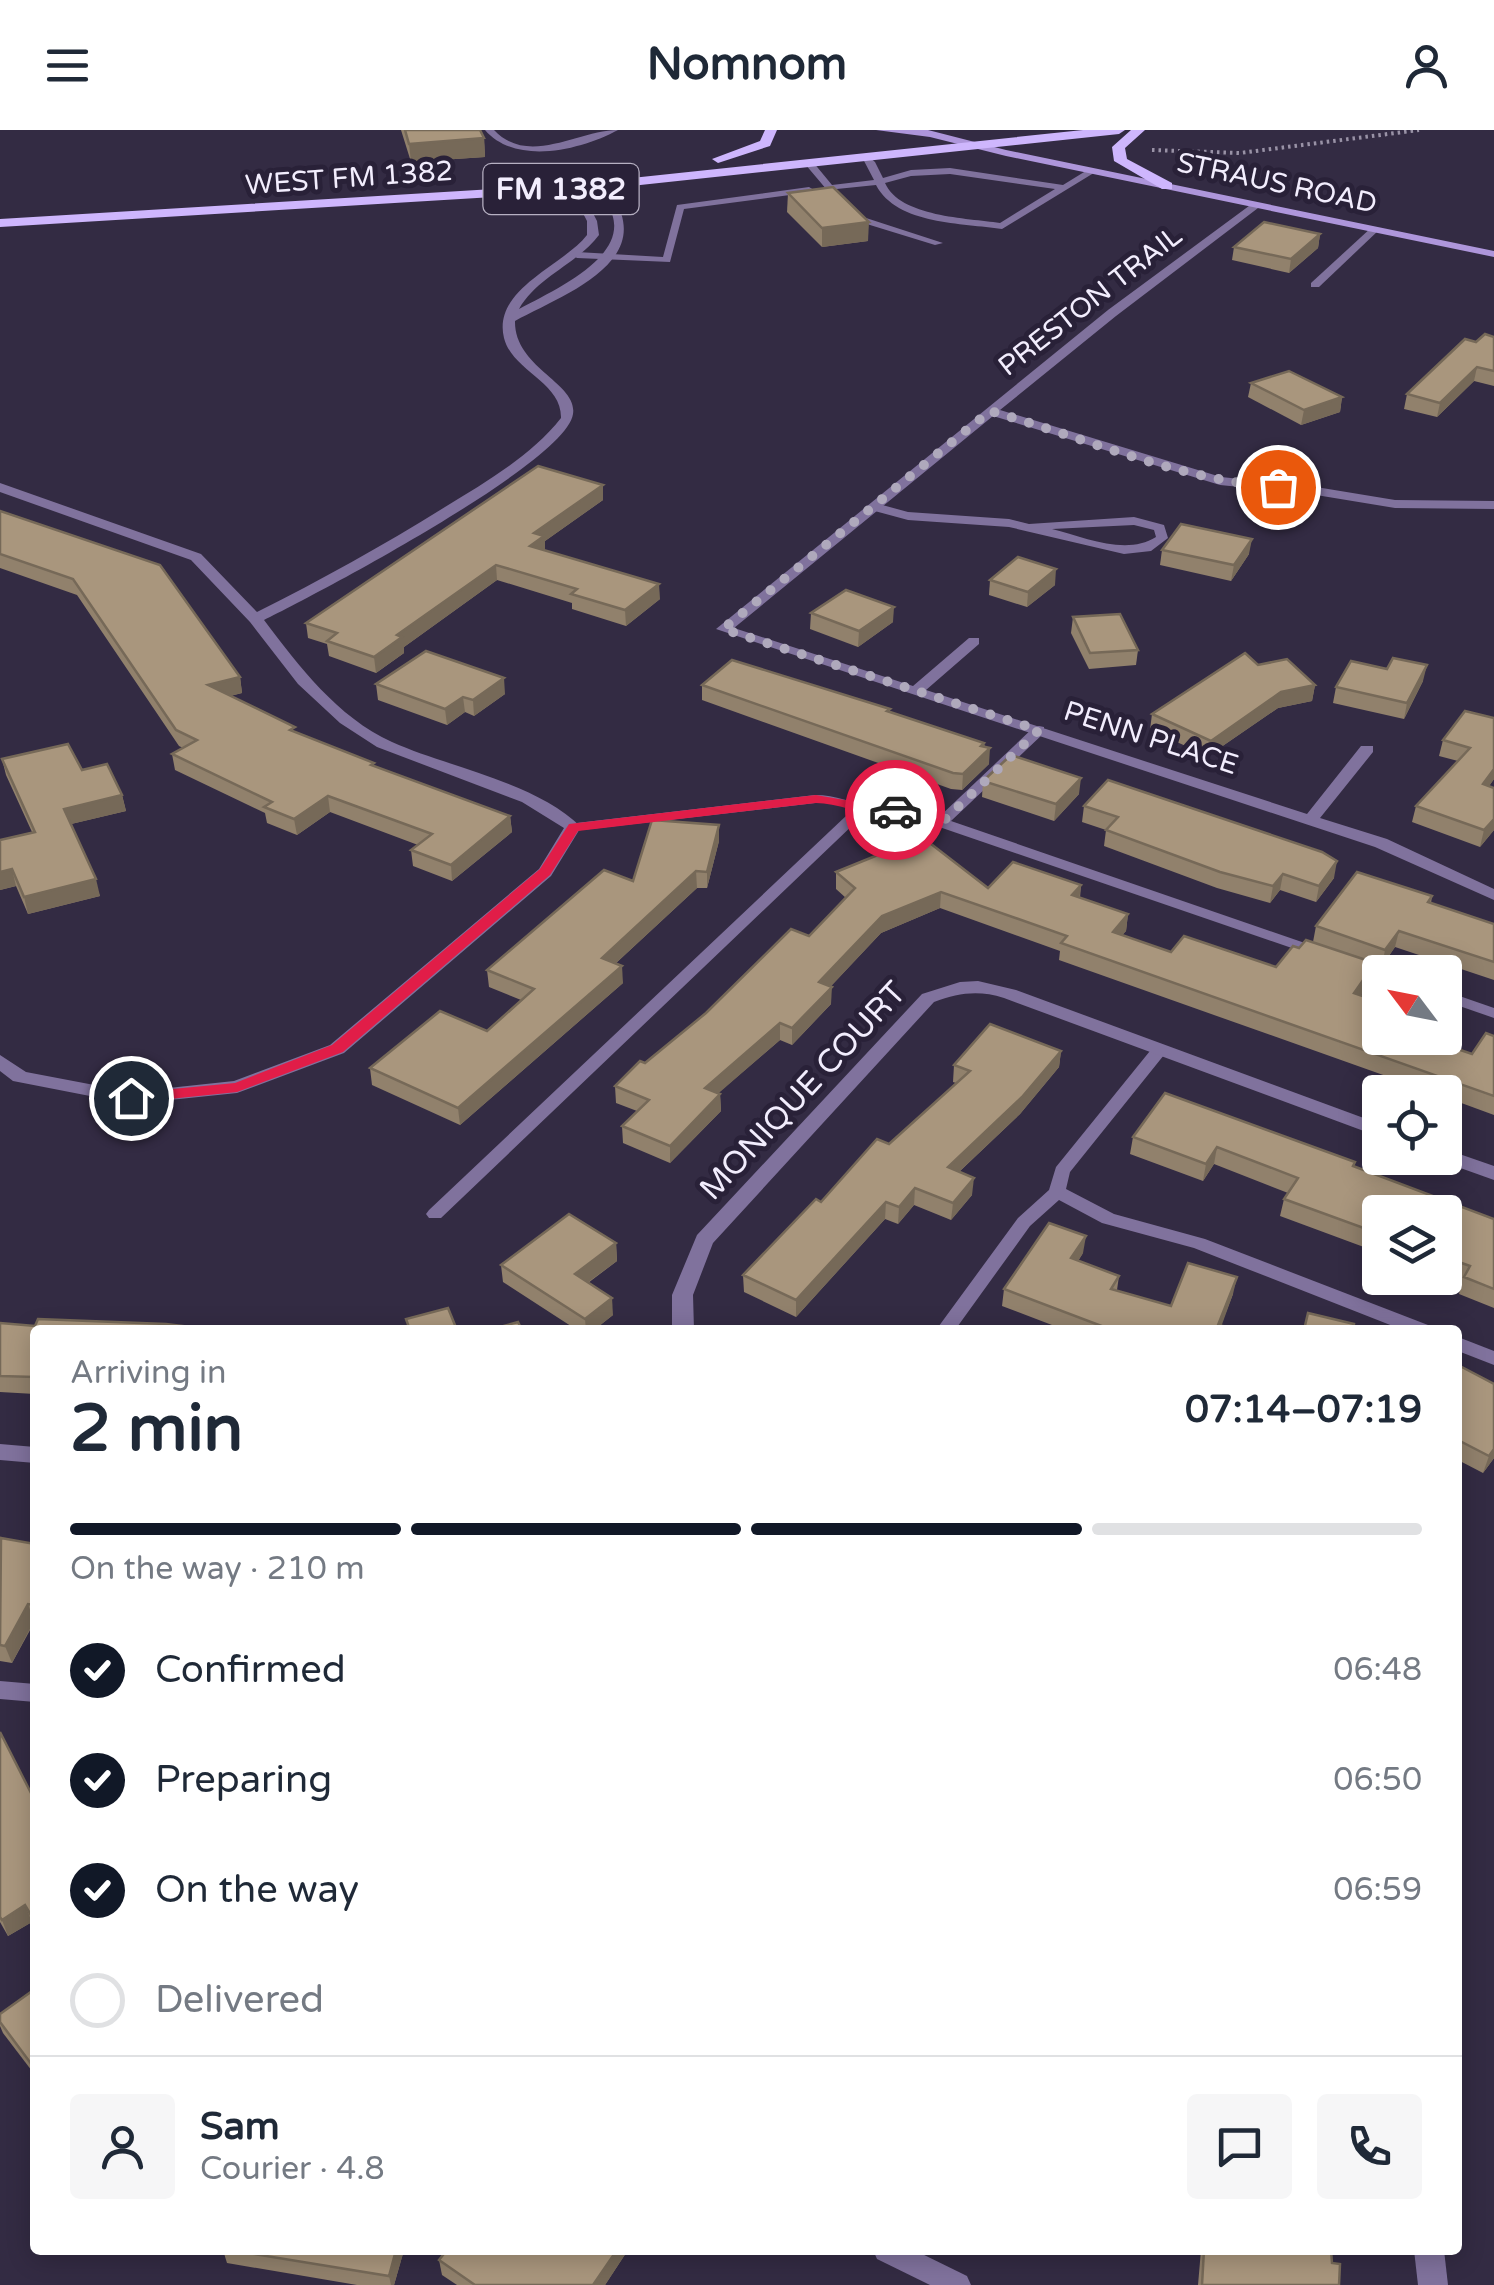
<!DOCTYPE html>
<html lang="en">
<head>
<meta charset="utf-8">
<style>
  :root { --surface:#fff; --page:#f6f6f7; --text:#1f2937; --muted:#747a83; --line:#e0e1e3; --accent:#111827 }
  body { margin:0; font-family:"Varela Round",sans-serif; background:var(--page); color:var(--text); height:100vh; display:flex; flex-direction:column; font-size:38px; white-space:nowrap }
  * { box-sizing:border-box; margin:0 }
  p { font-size:32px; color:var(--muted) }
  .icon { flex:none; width:55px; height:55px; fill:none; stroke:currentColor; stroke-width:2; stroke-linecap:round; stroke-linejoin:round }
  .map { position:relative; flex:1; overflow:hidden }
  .side { position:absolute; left:30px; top:1195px; width:1432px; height:930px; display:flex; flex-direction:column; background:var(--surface); border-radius:10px; box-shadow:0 5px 25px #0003 }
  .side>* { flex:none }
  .needle { width:65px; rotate:302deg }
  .tools { position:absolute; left:1362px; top:825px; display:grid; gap:20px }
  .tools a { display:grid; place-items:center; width:100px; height:100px; border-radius:10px; background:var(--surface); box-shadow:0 5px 25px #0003; font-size:50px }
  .pin { position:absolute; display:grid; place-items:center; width:85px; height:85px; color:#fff; margin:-42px; border:5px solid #fff; border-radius:50%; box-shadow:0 2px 10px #0007 }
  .courier { position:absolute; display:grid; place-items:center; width:100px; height:100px; margin:-50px; border:8px solid #e11d48; border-radius:50%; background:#fff; color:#222; box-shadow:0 2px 12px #0007 }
  .head em { font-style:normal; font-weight:700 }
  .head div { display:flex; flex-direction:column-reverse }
  .head { display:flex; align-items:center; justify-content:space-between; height:170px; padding:0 40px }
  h1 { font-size:65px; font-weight:700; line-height:75px }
  .bar { display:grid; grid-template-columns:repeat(4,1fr); gap:15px 10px; align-content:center; height:120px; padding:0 40px }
  .bar i { height:12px; border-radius:8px; background:var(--line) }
  .bar .on { background:var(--accent) }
  .bar p { grid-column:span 4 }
  .line { display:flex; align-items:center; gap:25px; padding:0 40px; border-top:2px solid var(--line) }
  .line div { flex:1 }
  .round { display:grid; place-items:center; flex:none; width:105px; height:105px; border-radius:10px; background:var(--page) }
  ol { padding:0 40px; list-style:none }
  li { display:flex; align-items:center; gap:30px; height:110px }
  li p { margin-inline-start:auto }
  li .icon { padding:10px; border-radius:50%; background:var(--accent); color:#fff; stroke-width:4 }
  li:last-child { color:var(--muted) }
  li i { width:55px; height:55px; border:5px solid var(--line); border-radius:50% }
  header { display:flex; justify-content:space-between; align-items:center; height:130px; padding:0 40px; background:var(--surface); font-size:45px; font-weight:700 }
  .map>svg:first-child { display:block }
</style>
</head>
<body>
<header><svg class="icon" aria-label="menu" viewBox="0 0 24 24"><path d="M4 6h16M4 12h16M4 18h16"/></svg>Nomnom<svg class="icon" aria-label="person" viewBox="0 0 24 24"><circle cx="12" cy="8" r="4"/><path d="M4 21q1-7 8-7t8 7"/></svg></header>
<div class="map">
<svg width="1494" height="2155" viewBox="0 0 1494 2155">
  <rect width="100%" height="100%" fill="#332b43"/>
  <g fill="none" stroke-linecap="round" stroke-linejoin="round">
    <!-- path -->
    <polyline stroke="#9992a6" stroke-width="4" stroke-dasharray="2.5 4" stroke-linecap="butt" points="1152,20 1240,23 1419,0"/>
    <!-- lane -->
    <g fill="#80729d" fill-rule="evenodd">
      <path d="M485,0H494C529,37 578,0 618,0C581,20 516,36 485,0Z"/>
      <path d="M868,26L875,32L883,48L911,40L950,38L1063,55L1089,39L1097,41L1002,99C963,93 897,95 876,55L827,60L805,34L813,32L832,55L874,50L863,29ZM950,44L1055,59L1000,93C967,88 900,87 885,53L911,46Z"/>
      <polygon points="809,57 814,60 812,62 684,79 670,132 577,128 572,125 577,122 663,127 677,75"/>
      <polygon points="848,77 854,77 863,87 943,113 935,115 857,91 846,79"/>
      <polygon points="1372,97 1380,99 1319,157 1311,157 1311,153"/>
      <path d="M875,373L908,382L1009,389L1029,394L1134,387L1164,395L1168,408L1151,421L1124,424L1009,397L908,390L871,380L869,377ZM1134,395L1154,400L1156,407C1126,426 1084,407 1052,399Z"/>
      <path d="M1039,596L1044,597V603L951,691L1328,821L1331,824L1328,827H1318L916,689C895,685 877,683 857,691L441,1088H429L426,1084L429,1080L847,685L858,681L832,673H815L573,701L566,697L568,694L815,665C836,665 852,673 873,676C895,680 916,679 939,687L1034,597Z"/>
      <polygon points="1445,861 1494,878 1494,888 1445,871"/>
      <polygon points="1160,915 1168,920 1070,1042 1066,1059 1114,1084 1205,1109 1428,1195 1430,1200 1403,1200 1194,1118 1102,1093 1059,1070 1030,1096 955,1200 936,1200 1018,1088 1049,1060 1056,1037 1154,916"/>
      <polygon points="1458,1207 1494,1221 1494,1235 1458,1221"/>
      <polygon points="0,1551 35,1554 35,1572 0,1569"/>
      <polygon points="873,2120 914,2120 967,2146 971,2155 930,2155 877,2129"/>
    </g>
    <!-- street -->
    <g fill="#80729d" fill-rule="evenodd">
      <path d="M576,40C592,40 604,55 613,67C656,133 560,166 515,191C514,238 578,253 573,284C566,333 315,465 264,490C299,536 337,587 392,612C450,638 536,652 581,697L551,746L344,923L237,963L131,974L13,951L0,941V925L26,942L131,962L234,951L330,915L539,739L564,698L522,672L377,617L340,593L298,554L250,492L191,430L0,362V353L201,424L257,482C321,450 384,415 445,377C486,352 531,326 561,288C562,252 512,241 504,208C492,159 563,136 587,105V91L570,58ZM583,49C663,110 570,152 519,179C537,147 577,134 599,105L597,91L580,58Z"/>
      <polygon points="1253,73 1262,75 1116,186 1000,280 1221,347 1310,356 1395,370 1494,371 1494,379 1395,378 1310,364 1220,355 993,286 734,498 913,556 969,508 979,508 979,514 926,560 1307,684 1361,616 1373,616 1373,622 1320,688 1387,709 1494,759 1494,770 1375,717 716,499 1108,180"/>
      <path d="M978,851L1016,860L1380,994V1007L1004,868C978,860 959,863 934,872L713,1113L693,1165L694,1200H672V1165L697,1105L922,864L960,852Z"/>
      <polygon points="1445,1019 1494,1036 1494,1050 1438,1030 1445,1028"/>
      <polygon points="0,1314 35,1317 35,1333 0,1330"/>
      <polygon points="1414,2120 1444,2120 1448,2155 1418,2155"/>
    </g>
    <!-- secondary -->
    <polygon fill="#ae96db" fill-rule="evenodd" points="876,0 928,0 1006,20 1494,121 1494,127 1006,26 930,7"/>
    <!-- primary -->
    <g fill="#ceb6fd" fill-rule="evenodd">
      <polygon points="765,0 777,0 770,16 718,33 712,29 760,11"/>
      <polygon points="1083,0 1125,0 1119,4 575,62 0,97 0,89 575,54"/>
      <polygon points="1131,0 1145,0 1125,18 1127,29 1172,53 1172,59 1162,59 1114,31 1112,17"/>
    </g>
  </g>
  <!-- wall -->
  <g fill="#91816c">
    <polygon points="401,0 480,0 484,8 485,27 411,32"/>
    <polygon points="788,63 868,111 822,117 787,82"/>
    <polygon points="1320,104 1318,118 1289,143 1232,130 1234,117"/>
    <polygon points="1494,207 1494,256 1474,251 1437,287 1404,279 1407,264 1476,212"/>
    <polygon points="1251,253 1342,267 1340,282 1301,295 1248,267"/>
    <polygon points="603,355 603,370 545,411 545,420 660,469 626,496 572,479 572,473 497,450 404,517 404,523 376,543 329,526 327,514 308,508 306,493"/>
    <polygon points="0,381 240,547 242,563 230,566 296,603 375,637 510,686 512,702 452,751 413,736 411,720 418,715 330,682 297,705 267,693 265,683 175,640 172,624 183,618 179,616 77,465 0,438"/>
    <polygon points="1162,420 1249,424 1231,451 1160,435"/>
    <polygon points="990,450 1055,455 1027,477 989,465"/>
    <polygon points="811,483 893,492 858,517 810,499"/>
    <polygon points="1073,487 1138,520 1136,535 1089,539 1071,503"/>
    <polygon points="1258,535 1315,555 1312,571 1278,578 1208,626 1150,600 1152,584"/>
    <polygon points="1387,539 1423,551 1404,589 1333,573 1336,557"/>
    <polygon points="376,554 505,564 474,586 465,582 447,595 378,570"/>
    <polygon points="702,555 890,579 890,582 984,613 989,634 962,660 951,659 702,570"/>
    <polygon points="1494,588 1494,649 1489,656 1494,700 1480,717 1412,692 1416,676 1458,631 1439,626 1443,610"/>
    <polygon points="2,629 82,640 122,665 126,681 71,694 100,766 28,784 16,756 0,760 0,710 32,702 6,645"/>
    <polygon points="983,651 1079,664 1054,691 982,667"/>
    <polygon points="1084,676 1334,748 1316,772 1280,760 1270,773 1217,758 1104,716 1106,700 1082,692"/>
    <polygon points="719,711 707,758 697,758 615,834 623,853 460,995 372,955 370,938 487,901 521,870 489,857 487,840 633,751"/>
    <polygon points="836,742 988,758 1081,755 1080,768 1128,784 1126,801 1122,805 1171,822 1276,837 1299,818 1313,812 1316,796 1432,766 1431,773 1494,794 1494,850 1395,817 1382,836 1375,834 1372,850 1361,865 1380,908 1472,924 1494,906 1494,985 1445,967 1445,962 1431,962 1059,830 1060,821 940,778 881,803 830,857 831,874 792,915 780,910 718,963 720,964 721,981 670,1033 623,1013 622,996 637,981 616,973 615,956 809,806 846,768 836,759"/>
    <polygon points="1061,921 1059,937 1020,984 959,1042 972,1065 951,1090 914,1075 898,1094 885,1089 796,1187 744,1162 743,1145 821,1072 889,1014 956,953 953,952 954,935"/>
    <polygon points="1133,1007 1354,1036 1494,1089 1494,1178 1459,1164 1462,1152 1445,1146 1445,1082 1380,1082 1380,1123 1280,1086 1284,1069 1288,1063 1214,1034 1203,1051 1130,1024"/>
    <polygon points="616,1113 617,1131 588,1153 613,1185 594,1200 577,1200 503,1152 501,1135"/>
    <polygon points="1083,1123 1078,1131 1119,1146 1117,1160 1171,1176 1233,1164 1221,1195 1241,1200 1065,1200 1002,1176 1004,1159"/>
    <polygon points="0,1193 35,1200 35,1264 0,1262"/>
    <polygon points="1458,1235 1494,1254 1494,1328 1483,1343 1458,1330"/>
    <polygon points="0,1410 35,1414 35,1491 12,1533 0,1531"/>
    <polygon points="0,1602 32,1665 35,1664 35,1797 32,1792 8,1806 0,1792"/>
    <polygon points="35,1859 35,1945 3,1903 0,1896 0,1884"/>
    <polygon points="223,2120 404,2120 394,2155 357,2155 227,2133"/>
    <polygon points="628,2120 605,2155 457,2155 442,2145 439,2130"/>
    <polygon points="1201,2120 1331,2120 1332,2133 1339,2155 1198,2155"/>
  </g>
  <!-- shaded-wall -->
  <g fill="#766958">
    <polygon points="484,8 485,27 411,32 409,14"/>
    <polygon points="869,92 868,111 822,117 822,98"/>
    <polygon points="1320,104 1318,118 1289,143 1291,129"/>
    <polygon points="1477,237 1474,251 1437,287 1440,273"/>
    <polygon points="1342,267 1340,282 1301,295 1304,280"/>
    <polygon points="603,355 603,370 545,411 545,421 530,416 534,403"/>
    <polygon points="1252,409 1249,424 1231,451 1234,435"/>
    <polygon points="496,435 497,450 404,517 404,523 376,543 374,527 397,505"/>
    <polygon points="1056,439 1055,455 1027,477 1028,462"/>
    <polygon points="659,454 660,469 626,496 625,480"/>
    <polygon points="894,477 893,492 858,517 859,501"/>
    <polygon points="1427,535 1423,551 1404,589 1407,573"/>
    <polygon points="240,547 242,563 210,571 208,555"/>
    <polygon points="504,548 505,564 474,586 473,570"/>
    <polygon points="1315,555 1312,571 1278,578 1208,626 1211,611 1281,562"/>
    <polygon points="463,567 465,582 447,595 445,579"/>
    <polygon points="984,613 983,625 990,618 989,634 962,660 963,644"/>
    <polygon points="1494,639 1494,649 1479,671 1483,654"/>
    <polygon points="1081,648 1079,664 1054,691 1056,674"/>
    <polygon points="122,665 126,681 67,695 64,679"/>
    <polygon points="328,666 330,682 297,705 294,689"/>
    <polygon points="510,686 512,702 452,751 451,735"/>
    <polygon points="1494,689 1494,700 1480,717 1484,700"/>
    <polygon points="719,695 719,711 707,758 707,742"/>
    <polygon points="1337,731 1334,748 1316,772 1319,756"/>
    <polygon points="12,739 16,756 0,760 0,742"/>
    <polygon points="696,741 697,758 603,845 602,828"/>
    <polygon points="1283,744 1280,760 1270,773 1273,756"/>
    <polygon points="96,749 100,766 28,784 24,767"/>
    <polygon points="1081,755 1079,771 1072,765"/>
    <polygon points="941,762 940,778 881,803 819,869 819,852 882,786"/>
    <polygon points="1128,784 1126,801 1111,818 1113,802"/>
    <polygon points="1399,801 1395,817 1382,836 1385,820"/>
    <polygon points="1375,833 1372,850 1350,880 1354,863"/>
    <polygon points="622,836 623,853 460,995 458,978"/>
    <polygon points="832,857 831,874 792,915 792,898"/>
    <polygon points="780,893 780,910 705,975 705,958"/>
    <polygon points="1061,921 1059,937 1020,984 946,1054 948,1037"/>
    <polygon points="720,964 721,981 670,1033 670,1016"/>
    <polygon points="1217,1017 1214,1034 1203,1051 1206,1034"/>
    <polygon points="974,1048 972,1065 951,1090 953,1073"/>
    <polygon points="915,1058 914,1075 898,1094 899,1077"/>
    <polygon points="886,1072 885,1089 796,1187 796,1170"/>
    <polygon points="1086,1106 1083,1123 1069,1145 1071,1128"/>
    <polygon points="616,1113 617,1131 576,1161 575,1144"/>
    <polygon points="1237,1147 1233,1164 1220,1200 1218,1195"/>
    <polygon points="612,1168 613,1185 594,1200 586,1200 585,1189"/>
    <polygon points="1494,1319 1494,1328 1483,1343 1489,1326"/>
    <polygon points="28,1474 34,1491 12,1533 5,1516"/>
    <polygon points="25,1775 32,1792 8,1806 2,1790"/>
    <polygon points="396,2120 404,2120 394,2155 391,2155 389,2146"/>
    <polygon points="617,2120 628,2120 605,2155 593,2155"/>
  </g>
  <!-- building -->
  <g fill="#a9967d" stroke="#766958" stroke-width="2.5">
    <polygon points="405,0 480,0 484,8 409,14"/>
    <polygon points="833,57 869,92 822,98 788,63"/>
    <polygon points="1264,92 1320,104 1291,129 1234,117"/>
    <polygon points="1485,204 1494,207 1494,241 1477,237 1440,273 1407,264 1465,209 1476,212"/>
    <polygon points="1289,241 1342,267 1304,280 1251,253"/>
    <polygon points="538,336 603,355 534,403 544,406 530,416 659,454 625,480 571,464 577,459 496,435 397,505 402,507 374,527 327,511 337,503 306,493"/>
    <polygon points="0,381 160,435 240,547 208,555 295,597 290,600 374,633 371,635 510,686 451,735 411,720 432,704 328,666 294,689 264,677 272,672 172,624 197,610 176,600 73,449 0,424"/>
    <polygon points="1181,394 1252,409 1234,435 1162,420"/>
    <polygon points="1018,427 1056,439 1028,462 990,450"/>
    <polygon points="846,460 894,477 859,501 811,483"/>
    <polygon points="1120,484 1138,520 1090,523 1073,487"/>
    <polygon points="426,521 504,548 473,570 463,567 445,579 376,554"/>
    <polygon points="1245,523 1258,535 1287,529 1315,555 1281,562 1211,611 1152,584"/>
    <polygon points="1393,528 1427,535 1407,573 1336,557 1351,531 1387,539"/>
    <polygon points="732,530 890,579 887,581 984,613 981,616 990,618 963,644 953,643 702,555"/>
    <polygon points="1465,581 1494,588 1494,639 1483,654 1494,658 1494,689 1484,700 1416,676 1470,618 1443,610"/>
    <polygon points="68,614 82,640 107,634 122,665 64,679 96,749 24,767 12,739 0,742 0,710 35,702 2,629"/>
    <polygon points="1011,625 1081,648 1056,674 983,651"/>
    <polygon points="1108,650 1322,722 1337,731 1319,756 1283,744 1273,756 1220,742 1106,700 1118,687 1084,676"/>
    <polygon points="652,690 719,695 707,742 696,741 602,828 622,836 458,978 370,938 440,881 487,901 534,859 487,840 604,740 633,751"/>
    <polygon points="922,707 988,758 1013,732 1081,755 1072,765 1128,784 1113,802 1171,822 1184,806 1276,837 1293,816 1299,818 1306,810 1375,833 1354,863 1380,872 1380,908 1425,908 1472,924 1486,903 1494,906 1494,966 1061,813 1067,806 941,762 882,786 819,852 832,857 792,898 780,893 705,958 720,964 670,1016 622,996 649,970 615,956 640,931 645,933 706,883 791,799 809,806 855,758 836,742"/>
    <polygon points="1357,742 1432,766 1428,772 1494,794 1494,832 1399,801 1385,820 1316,796"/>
    <polygon points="990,894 1061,921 1022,967 948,1037 974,1048 953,1073 915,1058 899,1077 886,1072 796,1170 743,1145 816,1069 821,1072 877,1009 889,1014 970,941 954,935"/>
    <polygon points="1165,963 1355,1032 1353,1036 1494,1089 1494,1159 1464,1147 1470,1136 1445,1127 1445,1082 1380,1082 1380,1104 1284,1069 1298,1048 1217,1017 1206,1034 1133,1007"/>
    <polygon points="569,1084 616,1113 575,1144 612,1168 585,1189 501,1135"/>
    <polygon points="1049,1093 1086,1106 1071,1128 1119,1146 1111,1159 1171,1176 1188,1133 1237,1147 1218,1195 1241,1200 1112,1200 1004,1159"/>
    <polygon points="448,1178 457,1200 410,1200 406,1189"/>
    <polygon points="1308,1183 1354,1194 1353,1200 1304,1200"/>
    <polygon points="38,1189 166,1194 216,1200 35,1200 35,1247 0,1246 0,1193 35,1196"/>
    <polygon points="518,1192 522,1200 489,1200"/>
    <polygon points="1458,1235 1494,1254 1494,1319 1489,1326 1458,1310"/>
    <polygon points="1,1408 35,1414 35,1475 28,1474 5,1516 0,1515"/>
    <polygon points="0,1602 32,1665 35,1664 35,1792 25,1775 2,1790 0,1787"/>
    <polygon points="35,1859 35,1939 0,1892 0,1884"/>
    <polygon points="230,2120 396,2120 389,2146"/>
    <polygon points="447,2120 617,2120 593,2155 475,2155 439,2130"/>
    <polygon points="1204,2120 1331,2120 1332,2133 1340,2134 1339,2155 1202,2155"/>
  </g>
  <!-- route -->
  <path fill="#e11d48" d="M816,665L902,680C877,693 843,673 816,673L578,701L550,745L343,922L237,962L131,973L124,968L131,963L235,953L332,915L540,739L569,694Z"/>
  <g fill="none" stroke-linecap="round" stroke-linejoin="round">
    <!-- done -->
    <path stroke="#afa9bc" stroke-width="10" stroke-dasharray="0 18" d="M895,680L941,693L1039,600L723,499L990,281C1086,308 1178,350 1278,357"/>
  </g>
  <g text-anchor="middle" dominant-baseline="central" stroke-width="10" stroke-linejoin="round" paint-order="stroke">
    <!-- far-street labels -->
    <g font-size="28" fill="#f2edfd" stroke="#292138">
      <text transform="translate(349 48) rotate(-4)">WEST FM 1382</text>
      <text transform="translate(1277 53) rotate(12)">STRAUS ROAD</text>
      <text transform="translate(1090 171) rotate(-38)">PRESTON TRAIL</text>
      <text transform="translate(1151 608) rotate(18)">PENN PLACE</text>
    </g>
    <!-- shield labels -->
    <rect fill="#292138" stroke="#b6b0c2" stroke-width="2.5" x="483.5" y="34" width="155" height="50" rx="8"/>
    <g font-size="30" font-weight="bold" fill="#f2edfd">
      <text x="561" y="59">FM 1382</text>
    </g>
    <!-- street labels -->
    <g font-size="32" fill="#f2edfd" stroke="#292138">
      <text transform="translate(803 961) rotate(-47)">MONIQUE COURT</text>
    </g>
  </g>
</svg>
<div class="tools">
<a><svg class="needle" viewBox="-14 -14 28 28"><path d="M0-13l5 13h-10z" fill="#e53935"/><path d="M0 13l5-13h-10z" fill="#747a83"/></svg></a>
<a><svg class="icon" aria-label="locate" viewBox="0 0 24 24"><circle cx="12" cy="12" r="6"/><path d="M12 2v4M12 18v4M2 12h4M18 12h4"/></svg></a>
<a><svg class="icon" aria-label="layers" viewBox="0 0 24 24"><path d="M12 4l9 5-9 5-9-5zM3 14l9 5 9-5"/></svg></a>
</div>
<div class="pin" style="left:1278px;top:357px;background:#ea580c"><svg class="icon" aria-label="bag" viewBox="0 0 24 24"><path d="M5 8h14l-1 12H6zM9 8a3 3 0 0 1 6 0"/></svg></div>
<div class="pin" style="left:131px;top:968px;background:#1f2937"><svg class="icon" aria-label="home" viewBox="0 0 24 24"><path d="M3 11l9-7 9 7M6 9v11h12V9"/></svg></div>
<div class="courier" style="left:895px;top:680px"><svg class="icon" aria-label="car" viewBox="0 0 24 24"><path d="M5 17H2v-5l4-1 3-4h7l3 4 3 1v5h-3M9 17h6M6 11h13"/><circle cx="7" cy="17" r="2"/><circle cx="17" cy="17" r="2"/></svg></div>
<section class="side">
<div class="head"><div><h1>2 min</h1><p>Arriving in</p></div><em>07:14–07:19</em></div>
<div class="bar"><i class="on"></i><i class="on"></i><i class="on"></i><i></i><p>On the way · 210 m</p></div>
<ol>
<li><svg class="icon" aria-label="check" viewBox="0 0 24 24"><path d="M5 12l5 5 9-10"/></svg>Confirmed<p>06:48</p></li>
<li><svg class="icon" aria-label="check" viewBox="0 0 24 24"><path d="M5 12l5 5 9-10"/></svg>Preparing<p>06:50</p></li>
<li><svg class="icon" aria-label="check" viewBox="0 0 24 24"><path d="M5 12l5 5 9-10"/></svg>On the way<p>06:59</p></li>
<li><i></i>Delivered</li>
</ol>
<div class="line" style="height:180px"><a class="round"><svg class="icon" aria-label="person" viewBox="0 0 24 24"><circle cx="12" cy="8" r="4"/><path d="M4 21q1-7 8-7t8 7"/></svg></a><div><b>Sam</b><p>Courier · 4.8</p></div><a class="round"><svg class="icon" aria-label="chat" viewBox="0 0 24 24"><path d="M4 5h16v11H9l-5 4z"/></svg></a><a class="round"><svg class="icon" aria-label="phone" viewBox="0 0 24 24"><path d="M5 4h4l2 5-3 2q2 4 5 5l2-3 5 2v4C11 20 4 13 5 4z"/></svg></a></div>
</section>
</div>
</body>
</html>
